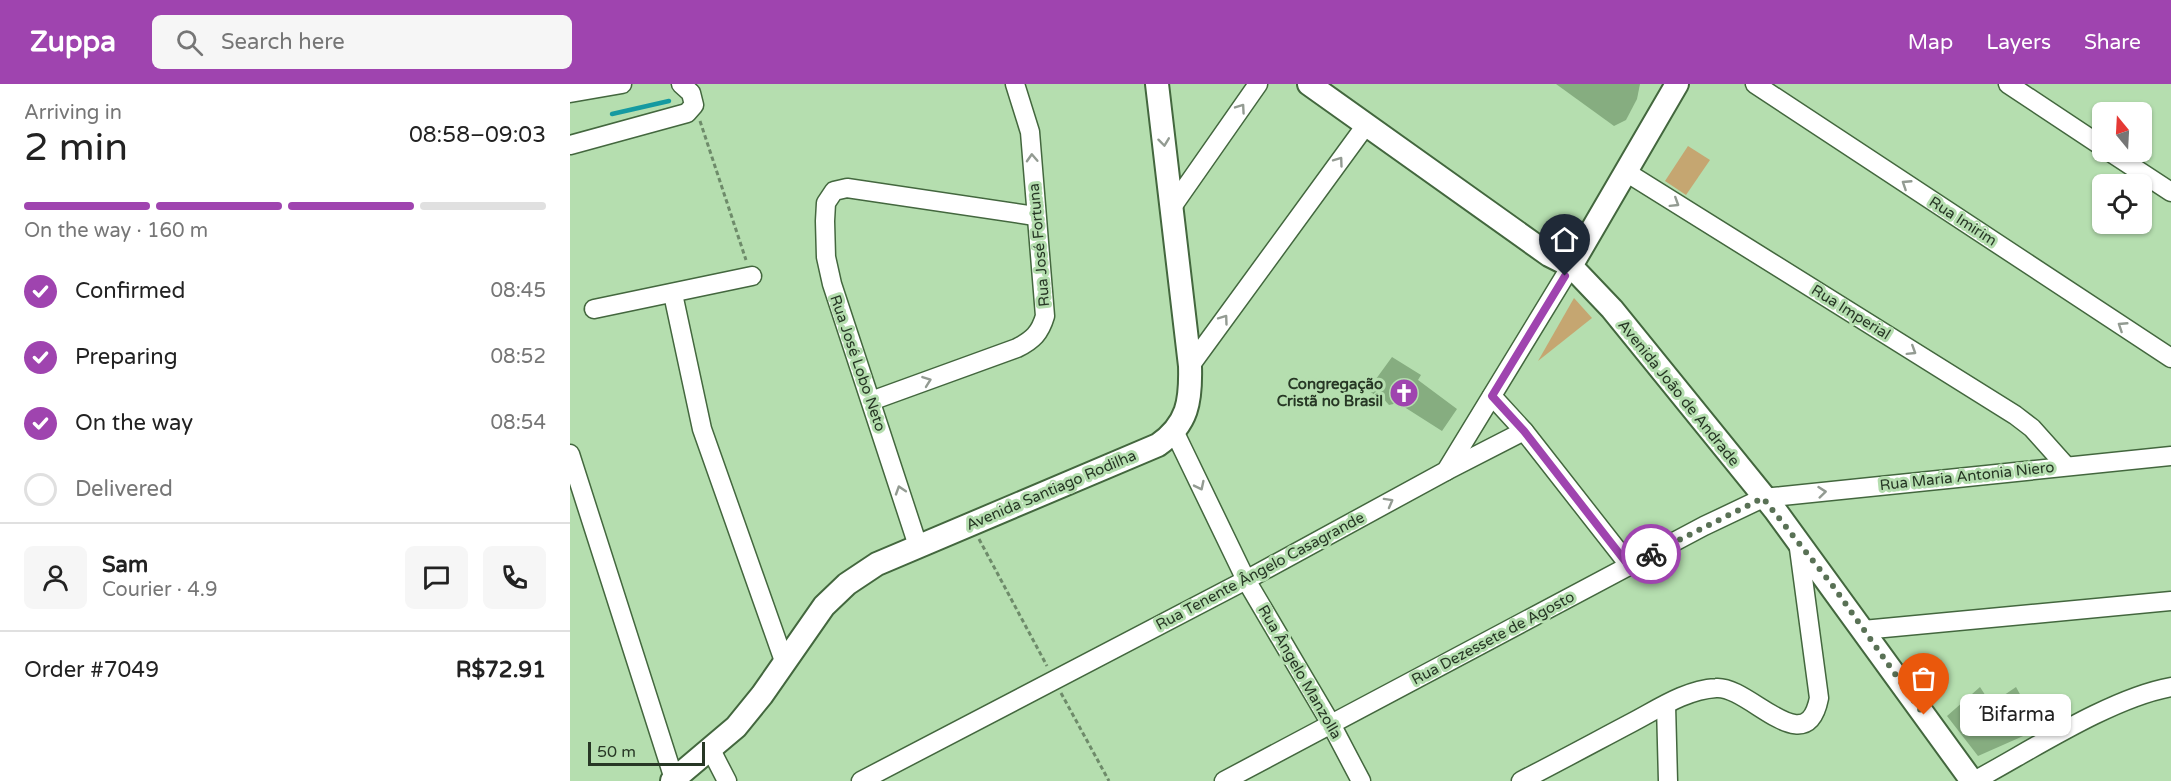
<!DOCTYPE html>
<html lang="en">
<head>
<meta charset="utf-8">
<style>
  :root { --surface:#fff; --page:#f6f6f6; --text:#222; --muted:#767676; --line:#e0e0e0; --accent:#9f44af }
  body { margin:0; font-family:"Varela Round",sans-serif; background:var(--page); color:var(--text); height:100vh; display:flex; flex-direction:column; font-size:22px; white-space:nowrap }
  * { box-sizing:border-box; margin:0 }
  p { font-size:20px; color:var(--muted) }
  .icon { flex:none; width:33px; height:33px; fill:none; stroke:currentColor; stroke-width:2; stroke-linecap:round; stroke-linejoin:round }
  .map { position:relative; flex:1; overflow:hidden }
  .panel { display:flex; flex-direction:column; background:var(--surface); width:570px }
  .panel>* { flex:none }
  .needle { width:39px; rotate:342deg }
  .buttons { position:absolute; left:1522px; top:18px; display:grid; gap:12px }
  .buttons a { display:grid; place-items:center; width:60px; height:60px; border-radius:9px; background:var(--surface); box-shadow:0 2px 4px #0004; font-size:30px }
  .scale { position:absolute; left:18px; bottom:15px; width:117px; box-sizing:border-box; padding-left:6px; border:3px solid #273725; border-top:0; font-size:16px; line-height:21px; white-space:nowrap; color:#273725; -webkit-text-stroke:4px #b5deaf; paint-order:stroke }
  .pin { position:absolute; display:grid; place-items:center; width:51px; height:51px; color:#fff; margin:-62px -26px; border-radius:50% 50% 50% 0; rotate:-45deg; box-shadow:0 0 6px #0007 }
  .pin .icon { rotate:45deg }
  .courier { position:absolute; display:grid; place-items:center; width:60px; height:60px; margin:-30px; border:4px solid #9f44af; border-radius:50%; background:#fff; color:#222; box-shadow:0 2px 8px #0007 }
  .bubble { position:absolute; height:42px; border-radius:9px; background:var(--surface); box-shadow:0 2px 4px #0004; font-size:20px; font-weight:600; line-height:42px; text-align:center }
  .overview em { font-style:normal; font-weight:600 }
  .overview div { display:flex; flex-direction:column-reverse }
  .overview { display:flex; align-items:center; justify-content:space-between; height:102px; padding:0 24px }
  h1 { font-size:39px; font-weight:600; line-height:45px }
  .bar { display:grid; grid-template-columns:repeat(4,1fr); gap:9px 6px; align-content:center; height:72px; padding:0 24px }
  .bar i { height:8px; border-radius:4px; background:var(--line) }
  .bar .current { background:var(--accent) }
  .bar p { grid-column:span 4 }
  .line { display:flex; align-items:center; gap:15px; padding:0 24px; border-top:2px solid var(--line) }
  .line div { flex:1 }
  .round { display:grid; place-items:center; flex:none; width:63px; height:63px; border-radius:9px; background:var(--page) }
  ol { padding:0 24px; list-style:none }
  li { display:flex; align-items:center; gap:18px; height:66px }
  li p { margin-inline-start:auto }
  li .icon { padding:6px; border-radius:50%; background:var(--accent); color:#fff; stroke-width:4 }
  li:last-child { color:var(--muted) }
  li i { width:33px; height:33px; border:3px solid var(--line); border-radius:50% }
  header { display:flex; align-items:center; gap:36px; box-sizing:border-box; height:84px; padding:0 30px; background:var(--accent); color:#fff }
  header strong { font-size:28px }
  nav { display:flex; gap:33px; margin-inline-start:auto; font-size:21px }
  .search { width:420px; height:54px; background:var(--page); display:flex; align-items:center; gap:15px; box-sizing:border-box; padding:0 21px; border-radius:9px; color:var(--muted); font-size:22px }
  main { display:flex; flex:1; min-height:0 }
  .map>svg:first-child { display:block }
</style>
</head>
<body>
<header>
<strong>Zuppa</strong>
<div class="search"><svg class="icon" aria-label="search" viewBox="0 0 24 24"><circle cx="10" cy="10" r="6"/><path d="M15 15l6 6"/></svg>Search here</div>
<nav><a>Map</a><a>Layers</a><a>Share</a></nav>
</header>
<main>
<section class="panel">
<div class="overview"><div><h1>2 min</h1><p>Arriving in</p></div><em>08:58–09:03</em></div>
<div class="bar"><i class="current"></i><i class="current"></i><i class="current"></i><i></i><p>On the way · 160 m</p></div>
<ol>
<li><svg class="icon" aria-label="check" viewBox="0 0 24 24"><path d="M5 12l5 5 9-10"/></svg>Confirmed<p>08:45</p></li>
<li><svg class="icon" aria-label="check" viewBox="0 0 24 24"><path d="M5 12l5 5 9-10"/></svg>Preparing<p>08:52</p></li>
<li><svg class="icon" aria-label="check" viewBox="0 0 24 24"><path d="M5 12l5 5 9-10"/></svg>On the way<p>08:54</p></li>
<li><i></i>Delivered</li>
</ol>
<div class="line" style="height:108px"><a class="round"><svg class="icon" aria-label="person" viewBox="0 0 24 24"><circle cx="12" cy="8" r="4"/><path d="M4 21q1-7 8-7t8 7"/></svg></a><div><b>Sam</b><p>Courier · 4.9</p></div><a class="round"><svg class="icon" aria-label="chat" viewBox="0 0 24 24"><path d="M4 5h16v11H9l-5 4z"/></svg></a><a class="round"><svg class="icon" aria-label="phone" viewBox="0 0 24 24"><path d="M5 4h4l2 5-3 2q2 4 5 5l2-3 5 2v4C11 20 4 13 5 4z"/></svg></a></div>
<div class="line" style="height:78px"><div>Order #7049</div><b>R$72.91</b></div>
</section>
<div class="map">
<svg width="1601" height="697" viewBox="0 0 1601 697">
  <rect width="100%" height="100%" fill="#b5deaf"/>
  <!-- green -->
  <g fill="#c5a671">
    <polygon points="1118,62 1140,76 1116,111 1095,97"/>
    <polygon points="1004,214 1022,234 968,277"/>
  </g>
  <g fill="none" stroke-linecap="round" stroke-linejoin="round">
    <!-- stream -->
    <polyline stroke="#159aa1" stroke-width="4.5" points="42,30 99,17"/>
  </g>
  <!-- building -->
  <g fill="#86ad80">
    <polygon points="986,0 1070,0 1067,15 1056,36 1044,42"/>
    <polygon points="822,273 851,291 848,296 887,325 872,347 828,319 819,321 811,312 809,314 798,306"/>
    <polygon points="1410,603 1421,620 1446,603 1469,645 1408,672 1377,632"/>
  </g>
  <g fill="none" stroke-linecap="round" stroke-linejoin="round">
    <!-- minor casing -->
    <g stroke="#43673e" stroke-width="21">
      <g id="minor">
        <polyline points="1185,0 1601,274"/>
        <polyline points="1438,0 1533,63"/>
        <polyline points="0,9 52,0"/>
        <polyline points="0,61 117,29 124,21 121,9 111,0"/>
        <polyline points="1540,68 1601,108"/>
        <polyline points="1056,88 1445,331 1462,344 1496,382"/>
        <polyline points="602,123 688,0"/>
        <polyline points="103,210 132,345 214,577"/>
        <polyline points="24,225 182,192"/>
        <polyline points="620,282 796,41"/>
        <polyline points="922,312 954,347 1059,481"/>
        <path d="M301,317L447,264C463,256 470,249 475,232L460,48L445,0"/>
        <polyline points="605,349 676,496 761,640 791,697"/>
        <polyline points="0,370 104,695"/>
        <polyline points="876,387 954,347"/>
        <polyline points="348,462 262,200 256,173 255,137 256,119 264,107 277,104 465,132"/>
        <polyline points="1293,546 1601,517"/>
        <polyline points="1096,621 1098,697"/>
        <polyline points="141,666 157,697"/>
        <polyline points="291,697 676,496 876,387 1001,182"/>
        <polyline points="654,697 1134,442 1193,414 1601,372"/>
        <path d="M951,697C988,678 1025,658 1061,639C1088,625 1115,606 1146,604C1179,601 1236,680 1249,614L1228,457"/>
        <path d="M1404,697C1460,667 1540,614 1601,603"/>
      </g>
    </g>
    <!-- major casing -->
    <g stroke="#43673e" stroke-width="26">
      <g id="major">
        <polyline points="739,0 979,171 1001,182 1042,225 1205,426 1402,697"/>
        <polyline points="1001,182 1107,0"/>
        <path d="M102,697L166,643L192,611L254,522L277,500L307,480L588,361C618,340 621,317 620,282L587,0"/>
      </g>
    </g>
    <!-- path -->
    <g stroke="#6e8b6a" stroke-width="3" stroke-dasharray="4.5 3" stroke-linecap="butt">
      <polyline points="130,37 176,176"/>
      <polyline points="409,455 477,582"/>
      <polyline points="491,609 539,697"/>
    </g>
    <!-- minor -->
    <use href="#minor" stroke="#fff" stroke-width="18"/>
    <!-- major -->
    <use href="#major" stroke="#fff" stroke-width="22"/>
  </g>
  <!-- one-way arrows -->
  <defs><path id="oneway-chevron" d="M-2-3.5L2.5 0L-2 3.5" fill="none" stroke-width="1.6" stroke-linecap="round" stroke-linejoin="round" transform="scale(1.5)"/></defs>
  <g stroke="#939b92">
    <use href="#oneway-chevron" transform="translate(671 24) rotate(-55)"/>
    <use href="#oneway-chevron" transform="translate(594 58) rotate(83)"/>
    <use href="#oneway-chevron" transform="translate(462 74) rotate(-93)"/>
    <use href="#oneway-chevron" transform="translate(769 77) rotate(-54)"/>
    <use href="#oneway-chevron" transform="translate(1336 100) rotate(-147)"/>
    <use href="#oneway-chevron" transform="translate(1105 119) rotate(32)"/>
    <use href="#oneway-chevron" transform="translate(654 235) rotate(-54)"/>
    <use href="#oneway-chevron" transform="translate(1552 242) rotate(-147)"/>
    <use href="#oneway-chevron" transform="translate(1342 267) rotate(32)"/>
    <use href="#oneway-chevron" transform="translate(357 297) rotate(-20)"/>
    <use href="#oneway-chevron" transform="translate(630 402) rotate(64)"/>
    <use href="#oneway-chevron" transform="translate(330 406) rotate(-108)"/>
    <use href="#oneway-chevron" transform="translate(1252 408) rotate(-6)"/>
    <use href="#oneway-chevron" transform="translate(819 418) rotate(-29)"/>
  </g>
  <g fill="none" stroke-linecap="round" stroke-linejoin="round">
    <!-- done -->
    <polyline stroke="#597155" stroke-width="6" stroke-dasharray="0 10.8" points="1081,470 1193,414 1263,502 1354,631"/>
    <!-- route -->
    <polyline stroke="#9f44af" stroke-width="8" points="995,192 922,312 954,347 1059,482 1081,470"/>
  </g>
  <!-- icons -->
  <defs>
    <g id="church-disc" transform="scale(1.5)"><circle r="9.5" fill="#9f44af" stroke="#b5deaf"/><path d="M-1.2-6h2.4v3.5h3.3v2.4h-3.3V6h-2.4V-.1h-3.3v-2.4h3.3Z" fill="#fff"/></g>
  </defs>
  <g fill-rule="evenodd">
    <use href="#church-disc" x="834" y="309"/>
  </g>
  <g text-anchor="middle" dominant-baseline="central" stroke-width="6" stroke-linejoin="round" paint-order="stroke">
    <!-- street labels -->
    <g font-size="15" fill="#273725" stroke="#b5deaf">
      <text transform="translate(1393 137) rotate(33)">Rua Imirim</text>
      <text transform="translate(469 161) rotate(-95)">Rua José Fortuna</text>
      <text transform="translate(1281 228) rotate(32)">Rua Imperial</text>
      <text transform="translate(288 279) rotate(71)">Rua José Lobo Neto</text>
      <text transform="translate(1109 309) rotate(51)">Avenida João de Andrade</text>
      <text transform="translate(1397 392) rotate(-6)">Rua Maria Antonia Niero</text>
      <text transform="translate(481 406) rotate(-23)">Avenida Santiago Rodilha</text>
      <text transform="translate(690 487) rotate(-28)">Rua Tenente Ângelo Casagrande</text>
      <text transform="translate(923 554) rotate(-28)">Rua Dezessete de Agosto</text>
      <text transform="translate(730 588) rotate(60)">Rua Ângelo Manzolla</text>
    </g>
    <!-- poi labels -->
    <g font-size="15" font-weight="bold" fill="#273725" stroke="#b5deaf" text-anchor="end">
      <text x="813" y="300">Congregação<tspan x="813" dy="17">Cristã no Brasil</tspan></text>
    </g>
  </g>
</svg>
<div class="buttons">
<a><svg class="needle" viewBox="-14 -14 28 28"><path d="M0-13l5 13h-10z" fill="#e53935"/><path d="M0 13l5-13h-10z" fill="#767676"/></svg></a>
<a><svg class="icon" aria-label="locate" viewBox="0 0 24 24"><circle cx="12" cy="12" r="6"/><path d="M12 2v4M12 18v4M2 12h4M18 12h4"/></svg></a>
</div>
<div class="scale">50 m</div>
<div class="pin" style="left:1354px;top:631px;background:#ea580c"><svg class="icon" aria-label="bag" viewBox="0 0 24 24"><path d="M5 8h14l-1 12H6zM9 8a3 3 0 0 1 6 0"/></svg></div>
<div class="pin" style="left:995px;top:192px;background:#1f2937"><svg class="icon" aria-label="home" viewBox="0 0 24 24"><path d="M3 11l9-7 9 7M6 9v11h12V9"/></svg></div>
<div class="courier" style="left:1081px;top:470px"><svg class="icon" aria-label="bike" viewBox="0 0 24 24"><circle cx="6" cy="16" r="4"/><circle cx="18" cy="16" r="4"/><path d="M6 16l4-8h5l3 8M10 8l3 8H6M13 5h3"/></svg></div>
<div class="bubble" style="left:1390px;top:610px;width:111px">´Bifarma</div>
</div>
</main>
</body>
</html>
